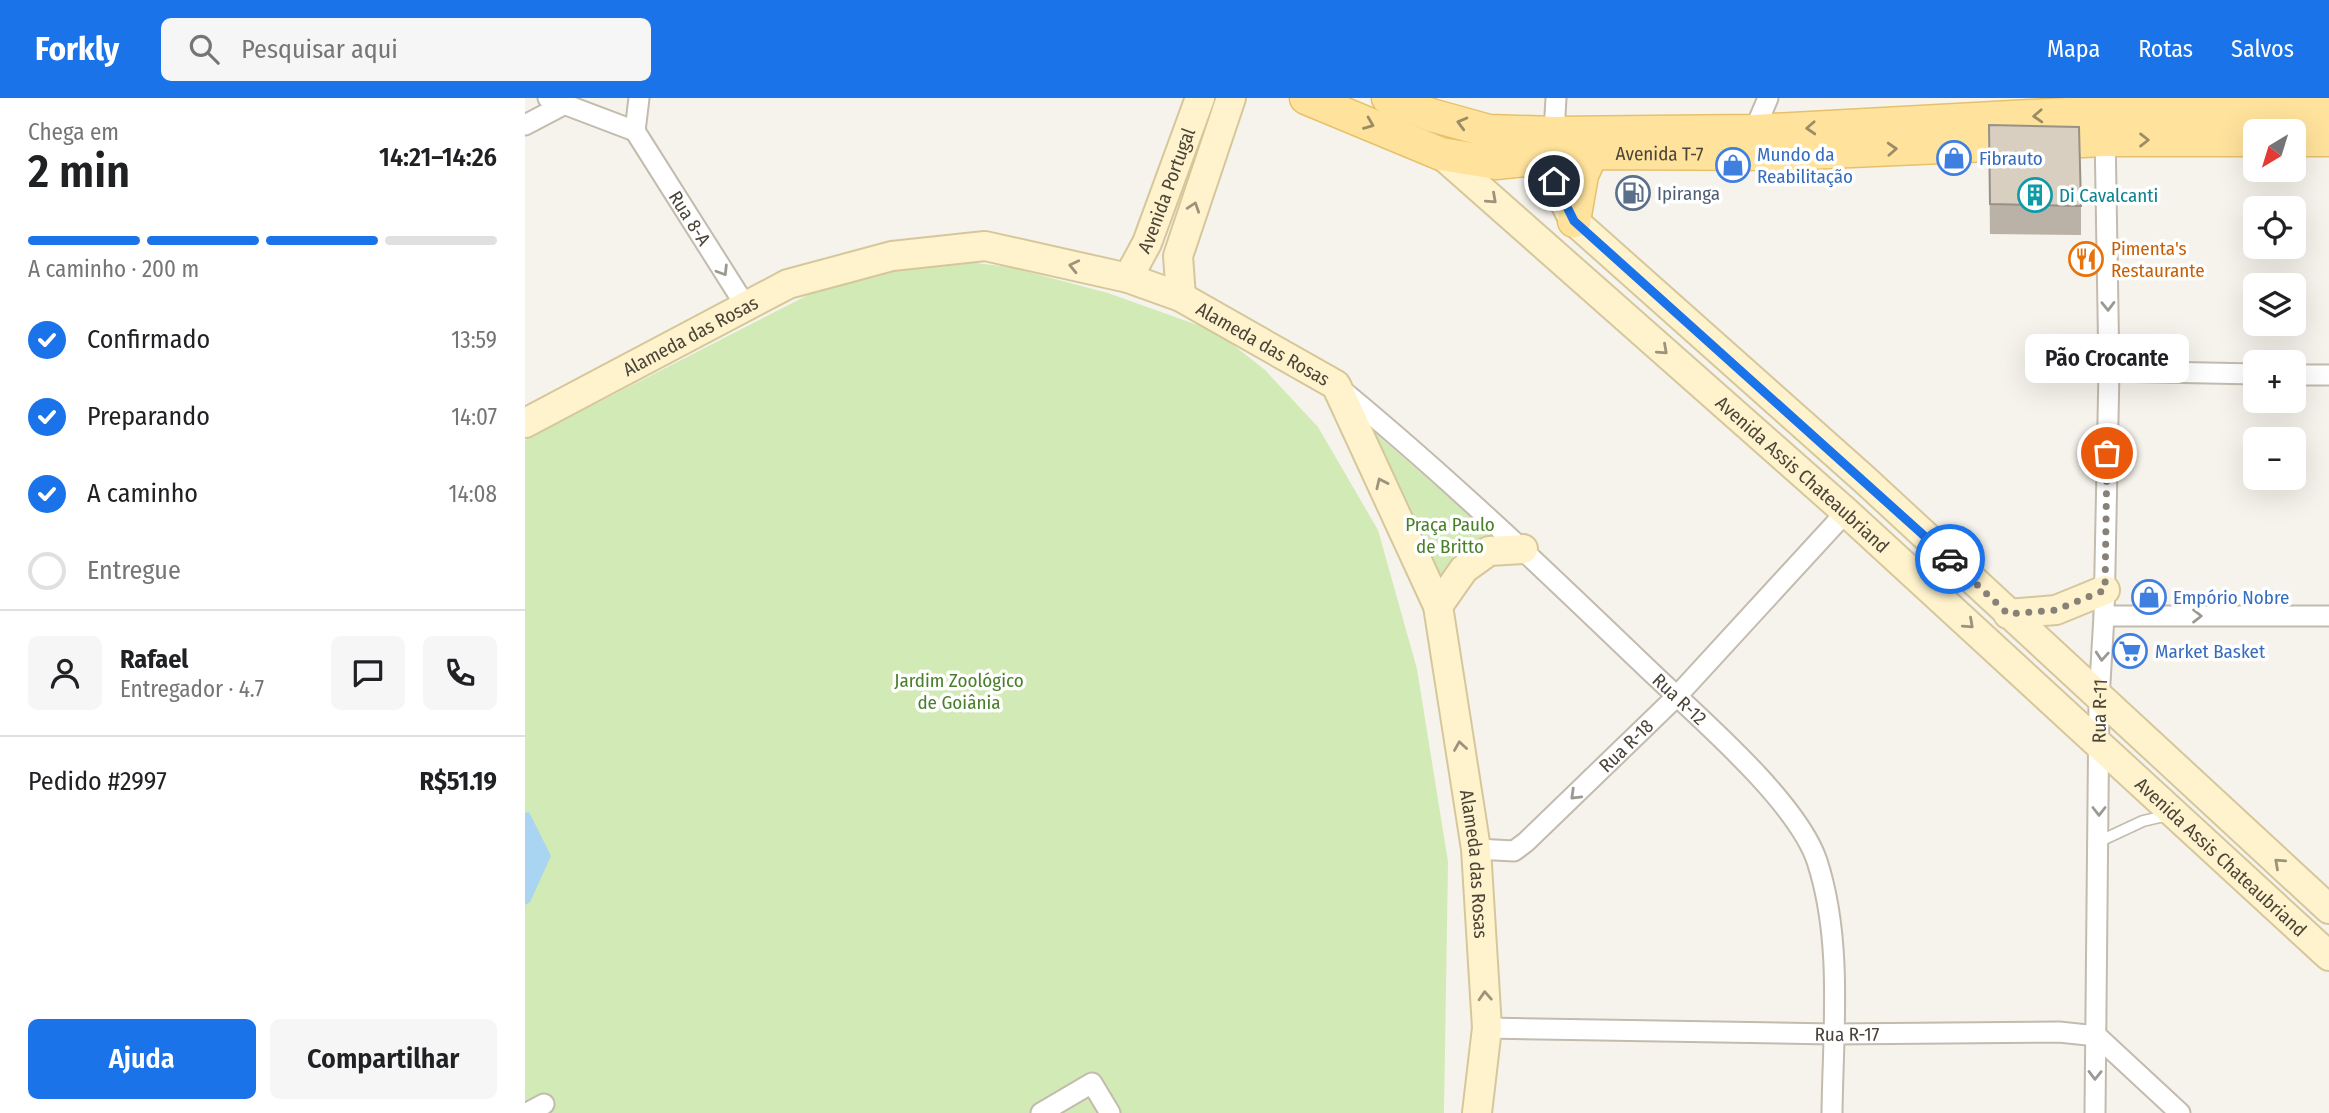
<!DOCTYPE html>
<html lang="pt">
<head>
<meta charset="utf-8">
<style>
  :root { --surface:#fff; --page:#f6f6f6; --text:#202124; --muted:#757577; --line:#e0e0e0; --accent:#1a73e8 }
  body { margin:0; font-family:"Fira Sans Condensed",sans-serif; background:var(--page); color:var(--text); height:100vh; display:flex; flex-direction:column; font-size:26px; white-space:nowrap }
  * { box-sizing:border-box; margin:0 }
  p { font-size:23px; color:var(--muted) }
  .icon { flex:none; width:38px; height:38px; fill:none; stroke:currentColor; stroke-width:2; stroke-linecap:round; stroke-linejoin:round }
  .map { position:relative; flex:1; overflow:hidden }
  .drawer { display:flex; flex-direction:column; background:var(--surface); width:525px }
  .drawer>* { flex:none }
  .needle { width:46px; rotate:218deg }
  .buttons { position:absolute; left:1718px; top:21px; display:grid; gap:14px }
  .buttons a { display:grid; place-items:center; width:63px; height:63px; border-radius:10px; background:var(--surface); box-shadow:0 7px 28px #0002; font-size:35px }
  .pin { position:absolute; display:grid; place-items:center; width:60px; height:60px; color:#fff; margin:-30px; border:4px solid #fff; border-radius:50%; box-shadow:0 2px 7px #0007 }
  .courier { position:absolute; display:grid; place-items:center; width:70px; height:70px; margin:-35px; border:5px solid #1a73e8; border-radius:50%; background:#fff; color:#222; box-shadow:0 2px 9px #0007 }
  .bubble { position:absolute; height:49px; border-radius:10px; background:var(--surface); box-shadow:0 7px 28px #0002; font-size:23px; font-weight:600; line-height:49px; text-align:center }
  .head em { font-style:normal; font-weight:600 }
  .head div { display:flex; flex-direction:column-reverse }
  .head { display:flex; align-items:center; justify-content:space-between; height:119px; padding:0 28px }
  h1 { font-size:46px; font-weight:600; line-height:52px }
  .bar { display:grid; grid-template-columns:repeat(4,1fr); gap:10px 7px; align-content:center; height:84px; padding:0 28px }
  .bar i { height:9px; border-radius:5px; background:var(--line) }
  .bar .active { background:var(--accent) }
  .bar p { grid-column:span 4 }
  .line { display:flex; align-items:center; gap:18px; padding:0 28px; border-top:2px solid var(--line) }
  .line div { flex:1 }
  .round { display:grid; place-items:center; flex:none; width:74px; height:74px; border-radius:10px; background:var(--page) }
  ol { padding:0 28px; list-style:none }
  li { display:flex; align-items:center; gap:21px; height:77px }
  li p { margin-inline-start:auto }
  li .icon { padding:7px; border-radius:50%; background:var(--accent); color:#fff; stroke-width:4 }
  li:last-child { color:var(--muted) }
  li i { width:38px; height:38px; border:4px solid var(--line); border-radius:50% }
  .button { display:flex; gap:14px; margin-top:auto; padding:14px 28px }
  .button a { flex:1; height:80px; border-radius:10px; background:var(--accent); color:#fff; font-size:28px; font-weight:600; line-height:80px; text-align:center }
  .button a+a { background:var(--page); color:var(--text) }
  header { display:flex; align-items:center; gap:42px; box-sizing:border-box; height:98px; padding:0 35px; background:var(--accent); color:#fff }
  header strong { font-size:33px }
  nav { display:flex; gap:38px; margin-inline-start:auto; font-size:24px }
  .search { width:490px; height:63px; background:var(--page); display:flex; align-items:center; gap:18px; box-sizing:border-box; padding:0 24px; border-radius:10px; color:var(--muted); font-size:26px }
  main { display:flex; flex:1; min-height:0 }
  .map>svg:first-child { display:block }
</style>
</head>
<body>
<header>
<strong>Forkly</strong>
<div class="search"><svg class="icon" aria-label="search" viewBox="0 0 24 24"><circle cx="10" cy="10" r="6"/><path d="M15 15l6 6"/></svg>Pesquisar aqui</div>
<nav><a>Mapa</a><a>Rotas</a><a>Salvos</a></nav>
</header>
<main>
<section class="drawer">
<div class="head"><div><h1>2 min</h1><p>Chega em</p></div><em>14:21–14:26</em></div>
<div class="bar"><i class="active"></i><i class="active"></i><i class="active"></i><i></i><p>A caminho · 200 m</p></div>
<ol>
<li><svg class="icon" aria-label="check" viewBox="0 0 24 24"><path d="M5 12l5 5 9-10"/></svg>Confirmado<p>13:59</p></li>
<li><svg class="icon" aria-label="check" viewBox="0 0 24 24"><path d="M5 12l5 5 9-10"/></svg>Preparando<p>14:07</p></li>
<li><svg class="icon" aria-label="check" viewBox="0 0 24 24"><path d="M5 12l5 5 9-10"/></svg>A caminho<p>14:08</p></li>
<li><i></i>Entregue</li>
</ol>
<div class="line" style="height:126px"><a class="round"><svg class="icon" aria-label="person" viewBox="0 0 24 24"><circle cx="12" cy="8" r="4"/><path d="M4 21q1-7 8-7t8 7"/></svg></a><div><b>Rafael</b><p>Entregador · 4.7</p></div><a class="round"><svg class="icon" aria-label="chat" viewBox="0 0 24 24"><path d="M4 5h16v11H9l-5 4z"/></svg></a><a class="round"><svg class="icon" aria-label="phone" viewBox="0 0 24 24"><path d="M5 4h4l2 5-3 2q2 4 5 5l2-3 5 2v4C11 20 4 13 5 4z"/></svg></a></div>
<div class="line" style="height:91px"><div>Pedido #2997</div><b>R$51.19</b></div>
<div class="button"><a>Ajuda</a><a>Compartilhar</a></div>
</section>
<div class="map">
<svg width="1804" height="1015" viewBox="0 0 1804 1015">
  <rect width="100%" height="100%" fill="#f6f3ec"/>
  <!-- green -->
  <g fill="#d2eab5">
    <polygon points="451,165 484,169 583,195 692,234 740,272 793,329 853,432 892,571 923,764 919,1015 0,1015 0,342 322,177 383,166"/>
    <polygon points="849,334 971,440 917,486"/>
  </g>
  <!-- water -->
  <polygon fill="#a9d4f2" points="4,714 26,758 5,804 0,807 0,715"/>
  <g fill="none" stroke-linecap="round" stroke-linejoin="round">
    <!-- lane casing -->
    <g stroke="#c2bbae" stroke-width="13">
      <polyline id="lane" points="1573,744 1618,723 1644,717"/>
    </g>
    <!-- street casing -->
    <g stroke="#c2bbae" stroke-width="23">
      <g id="street">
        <polyline points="23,0 110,33"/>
        <polyline points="0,27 38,7"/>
        <path id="s1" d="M110,33L220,207"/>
        <polyline points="110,33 114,0"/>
        <polyline points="1229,33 1243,0"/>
        <polyline points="1029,35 1031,0"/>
        <polyline points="1584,273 1731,276"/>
        <polyline points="1769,277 1804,277"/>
        <path id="s2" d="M817,292C925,381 1025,477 1126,574C1173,619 1272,703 1292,763C1318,843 1308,932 1307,1015"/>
        <polyline points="1579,518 1804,518"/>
        <path id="s3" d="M951,751L989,753L1001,744L1152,598L1321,414"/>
        <path id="s4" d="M962,930L1308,936L1534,934L1572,938L1655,1015"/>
        <polyline points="2,1015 19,1006"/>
        <polyline points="516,1015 567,985 585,1015"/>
        <path id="s5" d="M1570,1015L1574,601L1579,518L1584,273L1580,33"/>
      </g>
    </g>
    <!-- secondary casing -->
    <g stroke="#d6c79b" stroke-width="32">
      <g id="secondary">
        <polyline points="1029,39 1029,83 1049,123 1339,381 1804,811"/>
        <path id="s6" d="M916,56L1321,414L1804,858"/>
        <path id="s7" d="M603,180L622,145L675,0"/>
        <polyline points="656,199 653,158 706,0"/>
        <path id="s8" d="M0,325L263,186L367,158L460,148L603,180L656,199L811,287L913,508L951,751L962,930L952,1015"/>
        <polyline points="913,508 939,471 964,453 998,451"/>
        <polyline points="1483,516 1531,512 1580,492"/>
      </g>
    </g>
    <!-- primary casing -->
    <g stroke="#e6c16a" stroke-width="35">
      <g id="primary">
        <path id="s9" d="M781,0L916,56L971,65L1067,55L1258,56L1580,42H1731"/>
        <polyline points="863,0 906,17 964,33 1029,35 1229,33 1581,14 1804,16"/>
        <polyline points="1769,42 1804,42"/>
        <polyline points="1049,123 1057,77 1067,55"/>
      </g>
    </g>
    <!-- lane -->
    <use href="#lane" stroke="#fff" stroke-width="10"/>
    <!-- street -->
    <use href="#street" stroke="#fff" stroke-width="19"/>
    <!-- secondary -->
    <use href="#secondary" stroke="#fff3cd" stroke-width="28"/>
    <!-- primary -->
    <use href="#primary" stroke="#ffe39c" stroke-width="32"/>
  </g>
  <!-- wall -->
  <polygon fill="#bab2a6" points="1464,56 1556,108 1556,137 1465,136"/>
  <!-- building -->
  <polygon fill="#d8cfc1" stroke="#979187" stroke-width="2" points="1464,27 1554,29 1556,108 1465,106"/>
  <!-- one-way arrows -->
  <defs><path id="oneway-chevron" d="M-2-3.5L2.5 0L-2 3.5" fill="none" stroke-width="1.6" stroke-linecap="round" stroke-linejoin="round" transform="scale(1.75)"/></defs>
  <g stroke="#9c8c66">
    <use href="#oneway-chevron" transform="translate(1513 18) rotate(177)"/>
    <use href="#oneway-chevron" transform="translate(937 25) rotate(-165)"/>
    <use href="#oneway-chevron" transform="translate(844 26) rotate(22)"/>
    <use href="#oneway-chevron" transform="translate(1286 30) rotate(177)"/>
    <use href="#oneway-chevron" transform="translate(1619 42)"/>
    <use href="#oneway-chevron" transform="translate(1367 51) rotate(-3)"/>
  </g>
  <g stroke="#9c937c">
    <use href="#oneway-chevron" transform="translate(967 101) rotate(42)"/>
    <use href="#oneway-chevron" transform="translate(669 109) rotate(-71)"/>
    <use href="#oneway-chevron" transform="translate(549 168) rotate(-167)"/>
    <use href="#oneway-chevron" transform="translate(1138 252) rotate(42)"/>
    <use href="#oneway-chevron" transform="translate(856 385) rotate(-115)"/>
    <use href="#oneway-chevron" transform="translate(1444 526) rotate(42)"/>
    <use href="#oneway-chevron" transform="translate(935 648) rotate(-99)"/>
    <use href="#oneway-chevron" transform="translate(1754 765) rotate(-138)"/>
    <use href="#oneway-chevron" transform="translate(960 898) rotate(-93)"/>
  </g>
  <g stroke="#9c9892">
    <use href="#oneway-chevron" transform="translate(198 173) rotate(58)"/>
    <use href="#oneway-chevron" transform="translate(1583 208) rotate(89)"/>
    <use href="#oneway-chevron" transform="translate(1672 518)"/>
    <use href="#oneway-chevron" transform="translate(1577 558) rotate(94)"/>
    <use href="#oneway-chevron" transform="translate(1050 697) rotate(136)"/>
    <use href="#oneway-chevron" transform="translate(1574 713) rotate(90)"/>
    <use href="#oneway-chevron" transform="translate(1570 977) rotate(91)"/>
  </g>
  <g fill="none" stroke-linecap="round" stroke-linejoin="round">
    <!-- done -->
    <polyline stroke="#878178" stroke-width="7" stroke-dasharray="0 12.6" points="1425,461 1483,516 1531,512 1580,492 1582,355"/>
    <!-- route -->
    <polyline stroke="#1a73e8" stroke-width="9" points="1029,83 1049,123 1425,461"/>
  </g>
  <!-- icons -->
  <defs>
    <g id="shop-ring" transform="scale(1.75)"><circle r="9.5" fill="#fff" stroke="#3f7fe0" stroke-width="1.5"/><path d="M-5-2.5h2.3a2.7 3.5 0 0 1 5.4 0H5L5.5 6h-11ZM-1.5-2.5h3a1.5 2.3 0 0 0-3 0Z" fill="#3f7fe0"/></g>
    <g id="fuel-ring" transform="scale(1.75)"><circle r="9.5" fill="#fff" stroke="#5c6f8a" stroke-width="1.5"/><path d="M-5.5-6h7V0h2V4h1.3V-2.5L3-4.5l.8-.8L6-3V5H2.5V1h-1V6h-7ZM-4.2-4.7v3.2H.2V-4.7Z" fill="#5c6f8a"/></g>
    <g id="building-ring" transform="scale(1.75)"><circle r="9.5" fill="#fff" stroke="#0f9aa8" stroke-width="1.5"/><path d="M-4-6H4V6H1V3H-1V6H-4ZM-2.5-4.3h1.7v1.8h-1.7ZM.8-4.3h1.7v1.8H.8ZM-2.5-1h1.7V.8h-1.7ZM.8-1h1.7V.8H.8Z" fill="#0f9aa8"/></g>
    <g id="restaurant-ring" transform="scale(1.75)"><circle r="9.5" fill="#fff" stroke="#e8710a" stroke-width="1.5"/><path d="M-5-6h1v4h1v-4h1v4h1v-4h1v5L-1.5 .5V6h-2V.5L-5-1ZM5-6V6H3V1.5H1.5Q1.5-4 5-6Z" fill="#e8710a"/></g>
    <g id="supermarket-ring" transform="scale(1.75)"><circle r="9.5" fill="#fff" stroke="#3f7fe0" stroke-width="1.5"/><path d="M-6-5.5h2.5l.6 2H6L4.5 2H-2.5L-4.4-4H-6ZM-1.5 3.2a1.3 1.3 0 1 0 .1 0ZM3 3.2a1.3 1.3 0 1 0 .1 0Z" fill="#3f7fe0"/></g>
  </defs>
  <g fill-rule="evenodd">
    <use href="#shop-ring" x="1429" y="60"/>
    <use href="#shop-ring" x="1208" y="67"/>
    <use href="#fuel-ring" x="1108" y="95"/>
    <use href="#building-ring" x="1510" y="97"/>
    <use href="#restaurant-ring" x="1561" y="161"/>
    <use href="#shop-ring" x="1624" y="499"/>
    <use href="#supermarket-ring" x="1605" y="553"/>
  </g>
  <g text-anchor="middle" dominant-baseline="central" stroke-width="7" stroke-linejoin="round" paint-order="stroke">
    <!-- street labels -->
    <g font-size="19" fill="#4b4439" stroke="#fff">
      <text stroke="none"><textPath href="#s9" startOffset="366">Avenida T-7</textPath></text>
      <text stroke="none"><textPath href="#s7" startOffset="96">Avenida Portugal</textPath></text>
      <text stroke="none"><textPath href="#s1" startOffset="103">Rua 8-A</textPath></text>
      <text stroke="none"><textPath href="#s8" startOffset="187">Alameda das Rosas</textPath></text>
      <text stroke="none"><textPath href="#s8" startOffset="796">Alameda das Rosas</textPath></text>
      <text stroke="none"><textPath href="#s6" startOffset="483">Avenida Assis Chateaubriand</textPath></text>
      <text stroke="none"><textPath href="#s2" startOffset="458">Rua R-12</textPath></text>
      <text stroke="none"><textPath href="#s5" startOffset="402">Rua R-11</textPath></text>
      <text stroke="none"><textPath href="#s3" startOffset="192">Rua R-18</textPath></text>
      <text stroke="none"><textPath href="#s6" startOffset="1050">Avenida Assis Chateaubriand</textPath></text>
      <text stroke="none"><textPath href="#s8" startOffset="1384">Alameda das Rosas</textPath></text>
      <text stroke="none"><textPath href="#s4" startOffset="360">Rua R-17</textPath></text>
    </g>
    <!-- shop labels -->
    <g font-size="19" fill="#366cbe" stroke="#fff" text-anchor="start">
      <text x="1232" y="56">Mundo da<tspan x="1232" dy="22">Reabilitação</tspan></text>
      <text x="1454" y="60">Fibrauto</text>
      <text x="1648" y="499">Empório Nobre</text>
      <text x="1630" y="553">Market Basket</text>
    </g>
    <!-- service labels -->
    <g font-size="19" fill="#4e5e75" stroke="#fff" text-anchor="start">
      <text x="1132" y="95">Ipiranga</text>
    </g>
    <!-- culture labels -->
    <g font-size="19" fill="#0d838f" stroke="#fff" text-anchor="start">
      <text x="1534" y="97">Di Cavalcanti</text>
    </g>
    <!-- food labels -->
    <g font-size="19" fill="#c56008" stroke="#fff" text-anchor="start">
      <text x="1586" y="150">Pimenta's<tspan x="1586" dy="22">Restaurante</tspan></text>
    </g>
    <!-- park labels -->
    <g font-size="19" fill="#4a7f2a" stroke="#fff">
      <text x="925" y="426">Praça Paulo<tspan x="925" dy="22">de Britto</tspan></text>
      <text x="434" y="582">Jardim Zoológico<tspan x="434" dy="22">de Goiânia</tspan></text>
    </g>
  </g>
</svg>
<div class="buttons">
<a><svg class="needle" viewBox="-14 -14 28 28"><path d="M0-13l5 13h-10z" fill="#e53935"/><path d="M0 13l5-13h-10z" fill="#757577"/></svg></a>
<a><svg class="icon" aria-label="locate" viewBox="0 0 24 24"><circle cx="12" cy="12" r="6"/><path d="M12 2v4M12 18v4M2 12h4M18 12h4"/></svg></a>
<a><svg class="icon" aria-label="layers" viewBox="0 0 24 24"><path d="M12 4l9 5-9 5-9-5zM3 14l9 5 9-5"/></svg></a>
<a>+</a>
<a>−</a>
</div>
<div class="pin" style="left:1582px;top:355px;background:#ea580c"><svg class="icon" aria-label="bag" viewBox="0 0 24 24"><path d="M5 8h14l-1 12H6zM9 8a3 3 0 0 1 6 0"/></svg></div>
<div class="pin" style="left:1029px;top:83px;background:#1f2937"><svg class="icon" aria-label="home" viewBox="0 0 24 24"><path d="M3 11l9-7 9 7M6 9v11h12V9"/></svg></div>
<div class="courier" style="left:1425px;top:461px"><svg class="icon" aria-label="car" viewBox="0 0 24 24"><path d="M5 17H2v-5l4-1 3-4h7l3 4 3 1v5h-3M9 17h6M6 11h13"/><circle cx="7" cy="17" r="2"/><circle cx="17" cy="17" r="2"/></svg></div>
<div class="bubble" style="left:1500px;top:236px;width:164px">Pão Crocante</div>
</div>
</main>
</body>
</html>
